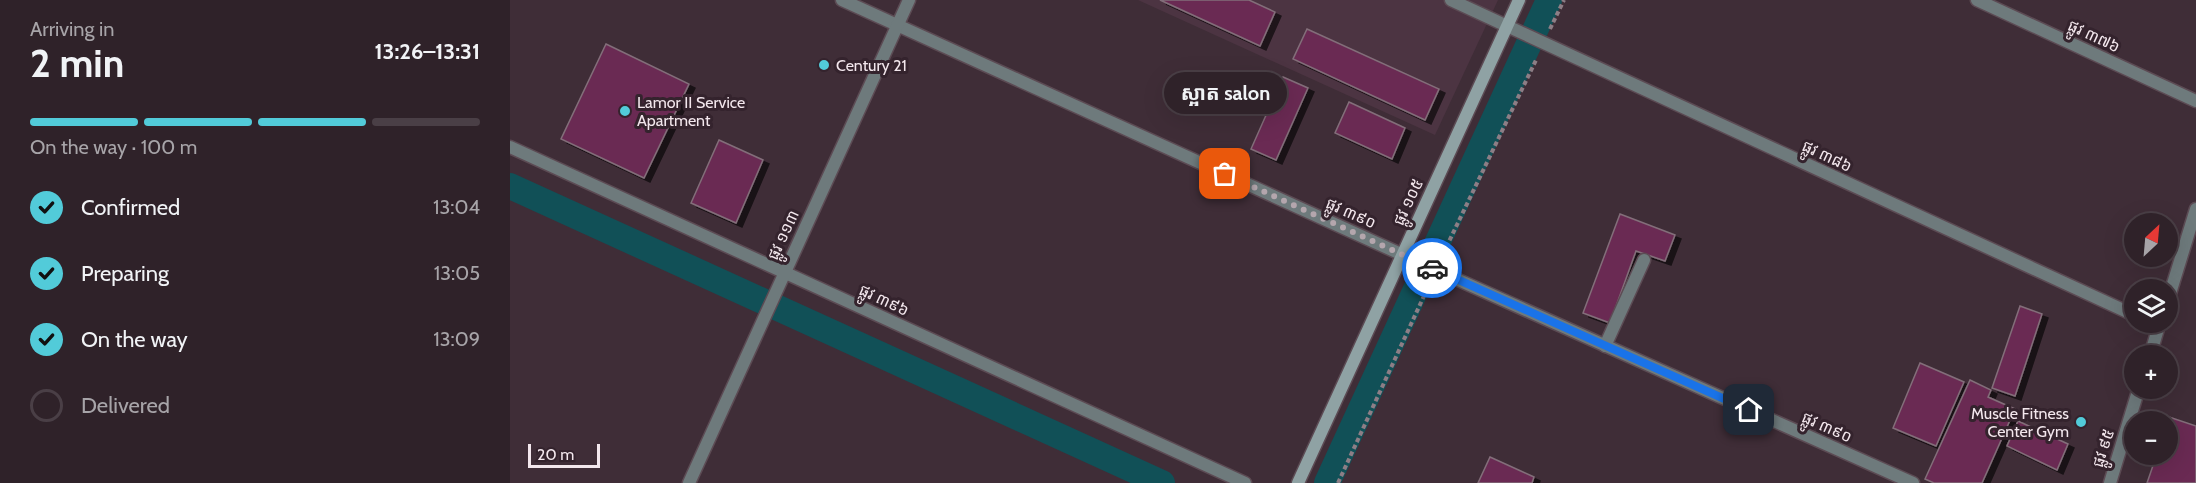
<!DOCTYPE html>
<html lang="en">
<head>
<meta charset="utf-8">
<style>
  :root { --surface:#2f2229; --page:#3b2f35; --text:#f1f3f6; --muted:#a7a4a8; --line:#4a3f46; --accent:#52cbd9 }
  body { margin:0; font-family:Cabin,"Noto Sans Khmer",sans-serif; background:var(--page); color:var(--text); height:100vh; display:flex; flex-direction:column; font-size:22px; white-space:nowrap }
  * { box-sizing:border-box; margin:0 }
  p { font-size:20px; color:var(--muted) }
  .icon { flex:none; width:33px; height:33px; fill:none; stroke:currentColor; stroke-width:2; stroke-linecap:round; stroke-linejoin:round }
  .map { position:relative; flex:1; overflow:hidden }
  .details { display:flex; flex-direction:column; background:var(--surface); width:510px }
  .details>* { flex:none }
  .needle { width:39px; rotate:26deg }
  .buttons { position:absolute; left:1614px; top:213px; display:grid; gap:12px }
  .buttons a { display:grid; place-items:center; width:54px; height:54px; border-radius:50%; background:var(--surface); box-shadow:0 6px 24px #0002,0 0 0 2px var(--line); font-size:30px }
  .scale { position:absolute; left:18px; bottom:15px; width:72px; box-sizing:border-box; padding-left:6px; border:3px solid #f3e7ed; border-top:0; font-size:16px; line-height:21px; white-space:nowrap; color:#f3e7ed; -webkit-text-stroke:4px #34232d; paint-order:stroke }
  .pin { position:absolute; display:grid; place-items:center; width:51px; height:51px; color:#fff; margin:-26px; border-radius:12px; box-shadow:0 3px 9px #0006 }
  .courier { position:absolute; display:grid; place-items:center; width:60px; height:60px; margin:-30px; border:4px solid #1a73e8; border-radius:50%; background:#fff; color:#222; box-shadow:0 2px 8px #0007 }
  .bubble { position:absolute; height:42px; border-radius:21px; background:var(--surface); box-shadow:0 6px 24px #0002,0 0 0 2px var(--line); font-size:20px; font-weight:700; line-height:42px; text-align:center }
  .overview em { font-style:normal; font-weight:700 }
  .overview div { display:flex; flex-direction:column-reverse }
  .overview { display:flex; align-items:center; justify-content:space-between; height:102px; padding:0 30px }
  h1 { font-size:39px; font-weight:700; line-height:45px }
  .bar { display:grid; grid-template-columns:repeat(4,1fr); gap:9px 6px; align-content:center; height:72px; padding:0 30px }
  .bar i { height:8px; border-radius:4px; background:var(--line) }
  .bar .current { background:var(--accent) }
  .bar p { grid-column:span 4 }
  ol { padding:0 30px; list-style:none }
  li { display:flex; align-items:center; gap:18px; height:66px }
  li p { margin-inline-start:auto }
  li .icon { padding:6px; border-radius:50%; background:var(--accent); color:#111; stroke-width:4 }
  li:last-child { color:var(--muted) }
  li i { width:33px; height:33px; border:3px solid var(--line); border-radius:50% }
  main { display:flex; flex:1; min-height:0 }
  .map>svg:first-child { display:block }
</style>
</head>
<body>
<main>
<section class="details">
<div class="overview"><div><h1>2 min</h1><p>Arriving in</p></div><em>13:26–13:31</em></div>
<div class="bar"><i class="current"></i><i class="current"></i><i class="current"></i><i></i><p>On the way · 100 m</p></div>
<ol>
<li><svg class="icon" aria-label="check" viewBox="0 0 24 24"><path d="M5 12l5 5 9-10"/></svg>Confirmed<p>13:04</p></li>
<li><svg class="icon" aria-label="check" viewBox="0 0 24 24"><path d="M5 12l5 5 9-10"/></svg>Preparing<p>13:05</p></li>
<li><svg class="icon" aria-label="check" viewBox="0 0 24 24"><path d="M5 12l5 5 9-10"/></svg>On the way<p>13:09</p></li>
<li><i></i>Delivered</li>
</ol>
</section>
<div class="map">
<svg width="1686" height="483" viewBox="0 0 1686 483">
  <defs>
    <filter id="shadow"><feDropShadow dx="6" dy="4" stdDeviation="0" flood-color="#0009"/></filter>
  </defs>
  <rect width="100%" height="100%" fill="#3f2d37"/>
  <!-- built -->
  <polygon fill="#4c3442" points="628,0 988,0 925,135"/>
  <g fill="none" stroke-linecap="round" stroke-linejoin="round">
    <!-- canal -->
    <g stroke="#115057" stroke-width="26">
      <polyline points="0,186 652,483"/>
      <polyline points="817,483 1039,0"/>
    </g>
  </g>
  <!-- building -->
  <g fill="#6a2c53" stroke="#836e7a" stroke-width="1.5" filter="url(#shadow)">
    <polygon points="650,0 739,0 765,12 750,46"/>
    <polygon points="797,29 929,89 915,120 783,59"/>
    <polygon points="96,44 179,84 134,178 51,139"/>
    <polygon points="773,77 798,88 766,160 741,149"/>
    <polygon points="839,102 895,128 882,159 825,133"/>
    <polygon points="209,140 253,160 226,223 181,203"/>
    <polygon points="1110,214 1165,235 1155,261 1126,251 1100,323 1073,313"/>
    <polygon points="1510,306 1532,314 1505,396 1482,388"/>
    <polygon points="1410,363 1454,382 1426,446 1383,428"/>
    <polygon points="1460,380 1481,390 1478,397 1505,409 1472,483 1424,483 1415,479"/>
    <polygon points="1659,417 1686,426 1686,483 1637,483 1647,454 1658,454"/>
    <polygon points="1508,421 1558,444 1547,470 1497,446"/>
    <polygon points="980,457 1024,477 1022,483 968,483"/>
  </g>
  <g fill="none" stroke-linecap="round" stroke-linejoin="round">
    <!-- lane casing -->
    <g stroke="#5c4b54" stroke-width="15">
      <g id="lane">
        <polyline points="941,0 997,26"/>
        <polyline points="1095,346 1134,260"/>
      </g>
    </g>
    <!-- street casing -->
    <g stroke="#5c4b54" stroke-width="15">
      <g id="street">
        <polyline points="332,0 926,270 1403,483"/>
        <polyline points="1467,0 1686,101"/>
        <polyline points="997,26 1624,315"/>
        <polyline points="0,147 735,483"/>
        <polyline points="1658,300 1686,209"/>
        <polyline points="1640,356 1650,322"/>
        <polyline points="179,483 399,0"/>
        <polyline points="1600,483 1629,388"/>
      </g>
    </g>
    <!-- secondary casing -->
    <g stroke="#5c4b54" stroke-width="15">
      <polyline id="secondary" points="788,483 1009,0"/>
    </g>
    <!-- path -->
    <g stroke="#8d7e86" stroke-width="4" stroke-dasharray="4.5 3" stroke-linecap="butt">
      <polyline points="1040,29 1054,0"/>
      <polyline points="933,254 1027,58"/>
      <polyline points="828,483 919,285"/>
    </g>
    <!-- lane -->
    <use href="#lane" stroke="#6e7a7c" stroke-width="12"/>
    <!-- street -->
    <use href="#street" stroke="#6e7a7c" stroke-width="12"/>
    <!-- secondary -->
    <use href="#secondary" stroke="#8fa2a4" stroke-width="12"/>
  </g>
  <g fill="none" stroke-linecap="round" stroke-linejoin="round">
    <!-- done -->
    <polyline stroke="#b4a6ad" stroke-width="6" stroke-dasharray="0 10.8" points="715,174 922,268"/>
    <!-- route -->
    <polyline stroke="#1a73e8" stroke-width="8" points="922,268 1239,410"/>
  </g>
  <!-- markers -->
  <g fill="#52cbd9" stroke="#34232d" stroke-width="2">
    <circle cx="314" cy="65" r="6"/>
    <circle cx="115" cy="111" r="6"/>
    <circle cx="1571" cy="422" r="6"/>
  </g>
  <g text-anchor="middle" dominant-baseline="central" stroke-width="6" stroke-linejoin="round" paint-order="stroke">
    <!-- street labels -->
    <g font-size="16" fill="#f3e7ed" stroke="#34232d">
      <text transform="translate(1584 36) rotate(25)">ផ្លូវ ៣៧៦</text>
      <text transform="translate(1317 156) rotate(25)">ផ្លូវ ៣៨៦</text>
      <text transform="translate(898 202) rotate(-65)">ផ្លូវ ១០៥</text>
      <text transform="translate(841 213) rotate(24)">ផ្លូវ ៣៩០</text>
      <text transform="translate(273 235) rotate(-65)">ផ្លូវ ១១៣</text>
      <text transform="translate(374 300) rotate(25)">ផ្លូវ ៣៩៦</text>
      <text transform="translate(1317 427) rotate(24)">ផ្លូវ ៣៩០</text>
      <text transform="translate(1593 448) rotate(-72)">ផ្លូវ ៩៥</text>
    </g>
    <!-- poi labels -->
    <g font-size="16" fill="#f3e7ed" stroke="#34232d" text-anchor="start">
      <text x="326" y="65">Century 21</text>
      <text x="127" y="102">Lamor II Service<tspan x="127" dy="18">Apartment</tspan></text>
      <text x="1559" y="413" text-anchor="end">Muscle Fitness<tspan x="1559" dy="18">Center Gym</tspan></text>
    </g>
  </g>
</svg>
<div class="buttons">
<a><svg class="needle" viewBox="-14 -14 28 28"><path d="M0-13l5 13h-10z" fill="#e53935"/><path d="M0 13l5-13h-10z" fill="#a7a4a8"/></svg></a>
<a><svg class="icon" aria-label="layers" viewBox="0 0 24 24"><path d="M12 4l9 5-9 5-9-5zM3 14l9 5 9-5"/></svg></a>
<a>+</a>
<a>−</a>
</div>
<div class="scale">20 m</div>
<div class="pin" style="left:715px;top:174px;background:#ea580c"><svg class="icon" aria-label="bag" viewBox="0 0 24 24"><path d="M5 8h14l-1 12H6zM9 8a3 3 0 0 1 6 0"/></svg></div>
<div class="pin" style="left:1239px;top:410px;background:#1f2937"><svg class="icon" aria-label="home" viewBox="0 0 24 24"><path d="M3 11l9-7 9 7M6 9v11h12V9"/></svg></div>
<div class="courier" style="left:922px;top:268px"><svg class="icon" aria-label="car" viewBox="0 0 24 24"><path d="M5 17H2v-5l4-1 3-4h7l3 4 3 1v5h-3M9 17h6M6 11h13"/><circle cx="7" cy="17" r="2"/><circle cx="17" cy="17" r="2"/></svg></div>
<div class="bubble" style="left:654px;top:72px;width:123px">ស្អាត salon</div>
</div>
</main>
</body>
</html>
